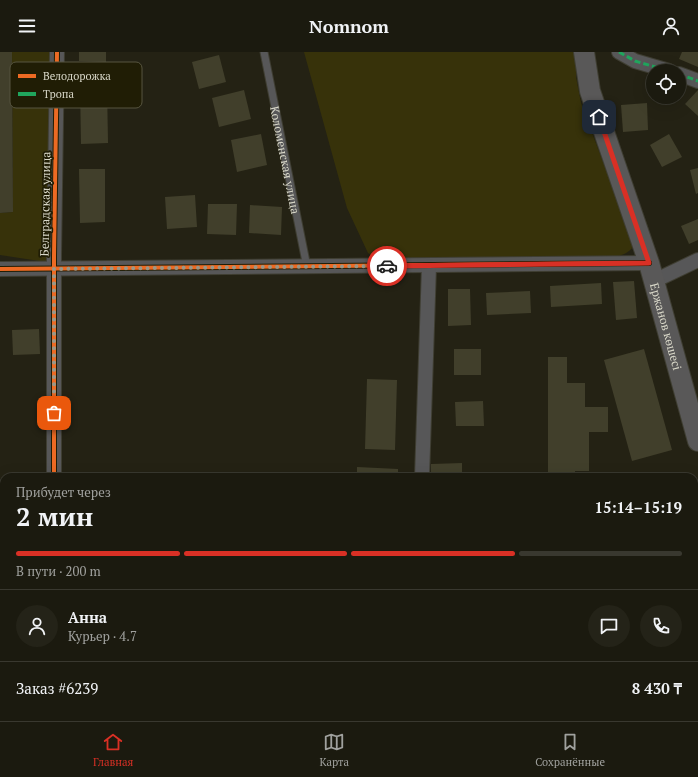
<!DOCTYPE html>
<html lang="ru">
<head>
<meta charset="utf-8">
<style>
  :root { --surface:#1b1a0f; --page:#242318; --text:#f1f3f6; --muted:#a0a19e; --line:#39382f; --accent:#d93025 }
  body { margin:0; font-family:"PT Serif",serif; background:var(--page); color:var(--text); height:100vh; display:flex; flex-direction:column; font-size:15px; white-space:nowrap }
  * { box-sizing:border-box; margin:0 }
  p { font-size:13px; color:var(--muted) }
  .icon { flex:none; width:22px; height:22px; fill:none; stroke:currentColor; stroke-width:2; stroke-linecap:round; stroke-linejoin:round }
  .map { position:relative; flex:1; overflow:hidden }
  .drawer { position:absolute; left:0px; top:421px; width:698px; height:248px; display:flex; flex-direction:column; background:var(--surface); border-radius:12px 12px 0 0; box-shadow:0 4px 16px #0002,0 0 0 1px var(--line) }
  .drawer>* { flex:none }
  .buttons { position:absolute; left:646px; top:12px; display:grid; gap:8px }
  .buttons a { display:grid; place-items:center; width:40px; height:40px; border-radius:50%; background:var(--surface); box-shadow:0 4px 16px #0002,0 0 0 1px var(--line); font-size:20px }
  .pin { position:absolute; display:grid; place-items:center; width:34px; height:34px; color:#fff; margin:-17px; border-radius:8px; box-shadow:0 2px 6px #0006 }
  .courier { position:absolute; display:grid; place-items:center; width:40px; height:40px; margin:-20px; border:3px solid #d93025; border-radius:50%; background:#fff; color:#222; box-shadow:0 1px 5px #0007 }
  .overview em { font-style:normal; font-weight:700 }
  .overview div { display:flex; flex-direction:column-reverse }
  .overview { display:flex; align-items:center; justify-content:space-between; height:68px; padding:0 16px }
  h1 { font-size:26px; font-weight:700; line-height:30px }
  .bar { display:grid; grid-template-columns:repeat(4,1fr); gap:6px 4px; align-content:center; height:48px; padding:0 16px }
  .bar i { height:5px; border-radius:3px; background:var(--line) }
  .bar .active { background:var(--accent) }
  .bar p { grid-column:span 4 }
  .line { display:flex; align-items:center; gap:10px; padding:0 16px; border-top:1px solid var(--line) }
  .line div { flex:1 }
  .round { display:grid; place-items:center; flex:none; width:42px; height:42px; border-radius:21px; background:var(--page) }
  header { display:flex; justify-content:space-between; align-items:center; height:52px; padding:0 16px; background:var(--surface); font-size:18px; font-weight:700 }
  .tab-bar { display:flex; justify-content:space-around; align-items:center; height:56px; border-top:1px solid var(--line); background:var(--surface); font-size:11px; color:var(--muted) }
  .tab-bar a { display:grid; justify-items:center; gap:2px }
  .tab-bar .active { color:var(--accent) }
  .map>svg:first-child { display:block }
</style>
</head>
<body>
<header><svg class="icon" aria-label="menu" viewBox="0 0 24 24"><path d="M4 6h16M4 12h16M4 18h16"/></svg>Nomnom<svg class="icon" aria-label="person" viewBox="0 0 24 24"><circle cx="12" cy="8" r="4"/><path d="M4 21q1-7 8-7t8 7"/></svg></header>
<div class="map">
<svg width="698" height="669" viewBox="0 0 698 669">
  <rect width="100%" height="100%" fill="#242214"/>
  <!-- green -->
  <g fill="#37320a">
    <polygon points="12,0 52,0 46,210 0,203 0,161 13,160"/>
    <path d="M304,0H576V25L581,51L634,193C626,208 604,205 589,206L377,207L368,201L347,156Z"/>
  </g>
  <!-- building -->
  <g fill="#413f2b">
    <polygon points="0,0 12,0 13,160 0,161"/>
    <polygon points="79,0 106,0 106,10 79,9"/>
    <polygon points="682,0 698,0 698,15 679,7"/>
    <polygon points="219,3 226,30 199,37 192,10"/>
    <polygon points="107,33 108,91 81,92 80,34"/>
    <polygon points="244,38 251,67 219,75 212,46"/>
    <polygon points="698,38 698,64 685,52"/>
    <polygon points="647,51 648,78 623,80 621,53"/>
    <polygon points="261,82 267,113 237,120 231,88"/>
    <polygon points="669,82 682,105 662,115 650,93"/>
    <polygon points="698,116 698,141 696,142 690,118"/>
    <polygon points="79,117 105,117 105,170 80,171"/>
    <polygon points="195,143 197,175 167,177 165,145"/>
    <polygon points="208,152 237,152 236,183 207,182"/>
    <polygon points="250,153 282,155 281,183 249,181"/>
    <polygon points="698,167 698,188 689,192 681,174"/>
    <polygon points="634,229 637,266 616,268 613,230"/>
    <polygon points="601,231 602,252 551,255 550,234"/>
    <polygon points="448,237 470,237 471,273 448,274"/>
    <polygon points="530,239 531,261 487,263 486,241"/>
    <polygon points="39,277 40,302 13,303 12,278"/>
    <rect x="454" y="297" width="27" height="26"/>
    <polygon points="644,297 672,398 632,409 604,308"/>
    <polygon points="548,305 567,305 567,331 585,331 585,355 608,355 608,380 589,380 589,419 575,419 575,425 548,425"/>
    <polygon points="367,327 397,328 395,398 365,397"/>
    <polygon points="483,349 484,374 456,374 455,350"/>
    <polygon points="462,411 462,425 431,425 431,412"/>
    <polygon points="357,415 398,417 398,425 357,425"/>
    <rect x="310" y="421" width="29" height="4"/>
    <polygon points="43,665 66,665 66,669 42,669"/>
    <rect x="84" y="665" width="25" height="4"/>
    <rect x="199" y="665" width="25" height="4"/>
    <rect x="370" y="665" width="24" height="4"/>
    <rect x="441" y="665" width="23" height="4"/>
  </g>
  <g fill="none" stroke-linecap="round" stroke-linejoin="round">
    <!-- lane casing -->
    <g stroke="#3f3e32" stroke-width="9">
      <g id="lane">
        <path id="s1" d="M264,0L307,215"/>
      </g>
    </g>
    <!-- street casing -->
    <g stroke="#3f3e32" stroke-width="16">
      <g id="street">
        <polyline points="619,0 635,9 669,19"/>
        <polyline points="679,22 698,29"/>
        <polyline points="0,217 649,211"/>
        <polyline points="654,229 698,208"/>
        <polyline points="54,425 54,204 57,0"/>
        <polyline points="422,425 429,214"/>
        <polyline points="20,665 20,669"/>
        <polyline points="504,665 504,669"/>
      </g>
    </g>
    <!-- secondary casing -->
    <g stroke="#3f3e32" stroke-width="22">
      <g id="secondary">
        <path id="s2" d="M584,0L590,39L649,211L698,389"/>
        <polyline points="0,589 4,589"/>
        <polyline points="694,618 698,618"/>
      </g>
    </g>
    <!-- lane -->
    <use href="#lane" stroke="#575758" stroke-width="7"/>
    <!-- street -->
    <use href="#street" stroke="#575758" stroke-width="14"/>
    <!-- secondary -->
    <use href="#secondary" stroke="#595858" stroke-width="20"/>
    <!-- quiet -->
    <g stroke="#20a55d" stroke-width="3" stroke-dasharray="6 3" stroke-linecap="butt">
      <polyline points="619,0 635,9 669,19"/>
      <polyline points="679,22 698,29"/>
    </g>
    <!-- cycleway casing -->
    <g stroke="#201d05" stroke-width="6">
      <g id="cycleway">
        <polyline points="0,217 649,211"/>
        <polyline points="54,425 54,204 57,0"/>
      </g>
    </g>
    <!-- cycleway -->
    <use href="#cycleway" stroke="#ed6a23" stroke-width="4"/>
  </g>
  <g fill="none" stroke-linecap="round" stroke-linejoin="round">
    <!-- done -->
    <polyline stroke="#999889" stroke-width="4" stroke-dasharray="0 7.2" points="54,361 54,217 387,214"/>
    <!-- route -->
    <polyline stroke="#d93025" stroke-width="5" points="387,214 649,211 599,65"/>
  </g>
  <g text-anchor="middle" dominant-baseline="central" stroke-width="3.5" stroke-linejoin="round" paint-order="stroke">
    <!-- street labels -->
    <g font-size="12" fill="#d8d7c8" stroke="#201d05">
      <text stroke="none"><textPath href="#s1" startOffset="110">Коломенская улица</textPath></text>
      <text transform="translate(45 152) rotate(-89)">Белградская улица</text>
      <text stroke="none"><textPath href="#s2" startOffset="287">Ержанов көшесі</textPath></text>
    </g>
  </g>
  <!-- legend -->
  <rect x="10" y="10" width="132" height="46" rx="6" fill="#201d05" stroke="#575540" stroke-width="1"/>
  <rect x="18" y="22" width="18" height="4" fill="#ed6a23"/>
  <rect x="18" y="40" width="18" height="4" fill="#20a55d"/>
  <g font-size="11" fill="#d8d7c8">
    <text x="43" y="28">Велодорожка</text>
    <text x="43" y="46">Тропа</text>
  </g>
</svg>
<div class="buttons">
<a><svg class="icon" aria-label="locate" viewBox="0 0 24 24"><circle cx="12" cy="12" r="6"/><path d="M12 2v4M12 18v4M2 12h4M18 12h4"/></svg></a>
</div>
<div class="pin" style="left:54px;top:361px;background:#ea580c"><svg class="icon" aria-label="bag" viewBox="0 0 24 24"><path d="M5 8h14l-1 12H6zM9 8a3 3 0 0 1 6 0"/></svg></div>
<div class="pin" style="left:599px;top:65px;background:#1f2937"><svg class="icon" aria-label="home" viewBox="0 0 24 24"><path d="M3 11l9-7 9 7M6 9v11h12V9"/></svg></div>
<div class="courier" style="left:387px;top:214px"><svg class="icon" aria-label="car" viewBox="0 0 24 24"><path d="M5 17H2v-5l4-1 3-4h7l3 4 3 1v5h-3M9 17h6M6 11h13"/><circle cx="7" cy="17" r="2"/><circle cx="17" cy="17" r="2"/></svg></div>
<section class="drawer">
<div class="overview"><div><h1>2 мин</h1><p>Прибудет через</p></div><em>15:14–15:19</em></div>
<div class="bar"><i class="active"></i><i class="active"></i><i class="active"></i><i></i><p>В пути · 200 m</p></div>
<div class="line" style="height:72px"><a class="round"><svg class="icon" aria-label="person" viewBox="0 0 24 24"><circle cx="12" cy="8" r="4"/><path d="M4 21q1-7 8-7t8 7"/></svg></a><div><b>Анна</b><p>Курьер · 4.7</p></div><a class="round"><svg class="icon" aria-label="chat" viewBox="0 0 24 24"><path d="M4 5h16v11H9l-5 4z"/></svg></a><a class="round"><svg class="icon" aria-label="phone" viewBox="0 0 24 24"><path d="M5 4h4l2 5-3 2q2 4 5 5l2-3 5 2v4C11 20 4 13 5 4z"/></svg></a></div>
<div class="line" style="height:52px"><div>Заказ #6239</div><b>8 430 ₸</b></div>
</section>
</div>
<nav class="tab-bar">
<a class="active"><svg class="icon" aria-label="home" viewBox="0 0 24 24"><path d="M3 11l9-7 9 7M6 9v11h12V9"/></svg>Главная</a>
<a><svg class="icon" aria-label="map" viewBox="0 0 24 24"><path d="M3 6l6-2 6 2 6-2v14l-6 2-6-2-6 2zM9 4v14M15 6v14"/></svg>Карта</a>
<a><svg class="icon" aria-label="saved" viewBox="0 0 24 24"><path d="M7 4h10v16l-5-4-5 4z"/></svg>Сохранённые</a>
</nav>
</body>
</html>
